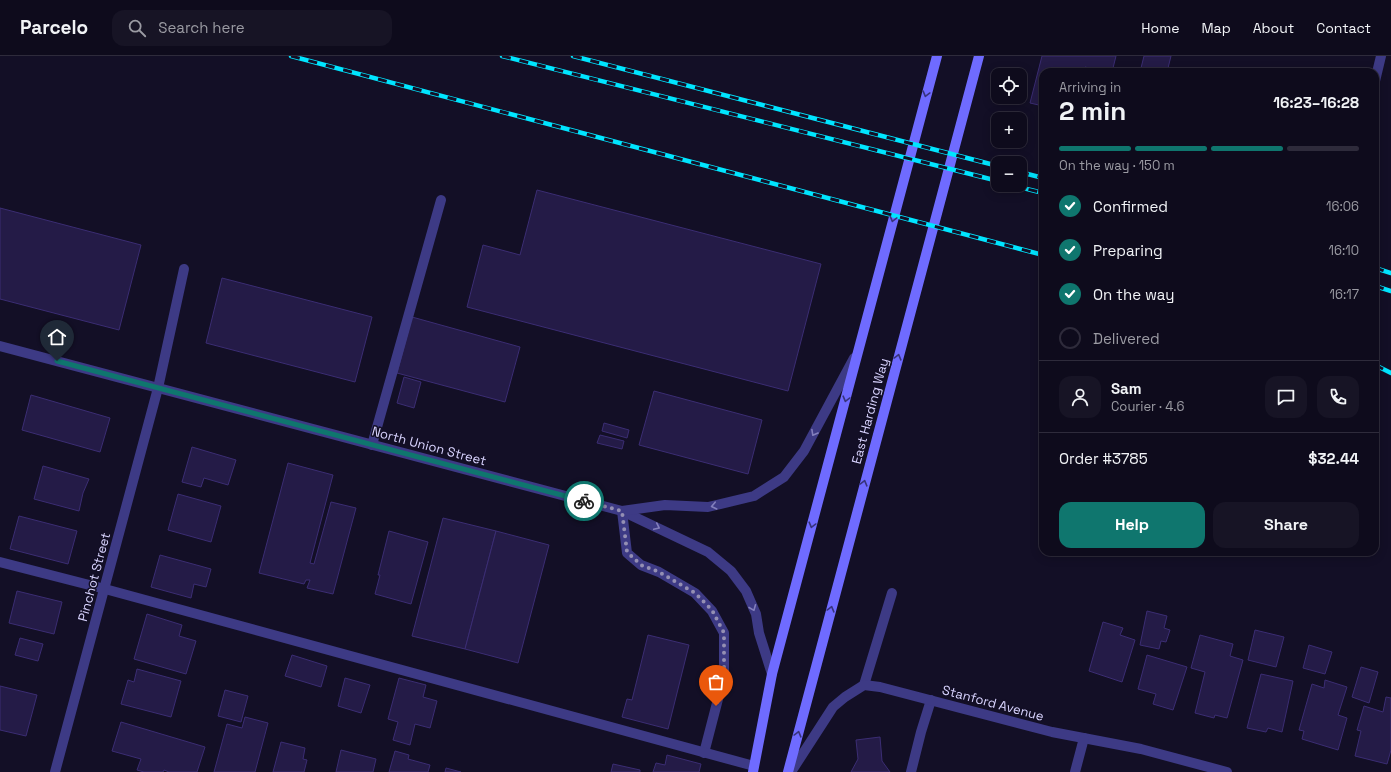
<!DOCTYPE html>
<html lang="en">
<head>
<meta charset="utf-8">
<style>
  :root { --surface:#0e0b1c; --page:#171425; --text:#f1f3f6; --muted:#9b9ba3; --line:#2e2b3b; --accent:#0f766e }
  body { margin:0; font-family:"Space Grotesk",sans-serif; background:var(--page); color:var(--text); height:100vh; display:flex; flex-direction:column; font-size:15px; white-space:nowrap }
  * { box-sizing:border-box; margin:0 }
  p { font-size:13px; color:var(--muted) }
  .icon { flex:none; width:22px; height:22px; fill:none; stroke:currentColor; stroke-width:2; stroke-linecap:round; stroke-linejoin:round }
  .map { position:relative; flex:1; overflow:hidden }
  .panel { position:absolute; left:1039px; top:12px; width:340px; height:488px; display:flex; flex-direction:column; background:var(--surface); border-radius:12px; box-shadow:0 2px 10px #0003,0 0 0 1px var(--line) }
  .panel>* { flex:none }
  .tools { position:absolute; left:991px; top:12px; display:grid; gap:8px }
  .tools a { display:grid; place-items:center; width:36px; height:36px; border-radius:8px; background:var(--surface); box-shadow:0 2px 10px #0003,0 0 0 1px var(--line); font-size:20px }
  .pin { position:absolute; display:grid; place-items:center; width:34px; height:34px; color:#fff; margin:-41px -17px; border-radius:50% 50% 50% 0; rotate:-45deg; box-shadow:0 0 4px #0007 }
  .pin .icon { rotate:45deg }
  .courier { position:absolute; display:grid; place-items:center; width:40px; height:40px; margin:-20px; border:3px solid #0f766e; border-radius:50%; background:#fff; color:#222; box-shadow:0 1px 5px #0007 }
  .overview em { font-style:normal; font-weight:700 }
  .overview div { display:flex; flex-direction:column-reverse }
  .overview { display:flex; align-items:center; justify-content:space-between; height:68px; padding:0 20px }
  h1 { font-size:26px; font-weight:700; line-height:30px }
  .bar { display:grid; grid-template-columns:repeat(4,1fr); gap:6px 4px; align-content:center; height:48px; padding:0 20px }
  .bar i { height:5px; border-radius:3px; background:var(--line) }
  .bar .on { background:var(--accent) }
  .bar p { grid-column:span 4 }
  .line { display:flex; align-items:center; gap:10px; padding:0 20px; border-top:1px solid var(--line) }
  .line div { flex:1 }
  .round { display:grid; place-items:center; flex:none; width:42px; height:42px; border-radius:12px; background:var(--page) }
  ol { padding:0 20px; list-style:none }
  li { display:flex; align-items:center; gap:12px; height:44px }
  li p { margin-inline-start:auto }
  li .icon { padding:4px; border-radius:50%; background:var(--accent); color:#fff; stroke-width:4 }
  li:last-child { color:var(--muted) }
  li i { width:22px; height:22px; border:2px solid var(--line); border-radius:50% }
  .primary-button { display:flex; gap:8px; margin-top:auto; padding:8px 20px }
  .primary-button a { flex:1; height:46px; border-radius:12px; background:var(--accent); color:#fff; font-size:16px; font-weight:700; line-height:46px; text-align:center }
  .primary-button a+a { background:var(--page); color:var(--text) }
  header { display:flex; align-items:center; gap:24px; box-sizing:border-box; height:56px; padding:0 20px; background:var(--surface); border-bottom:1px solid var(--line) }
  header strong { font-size:19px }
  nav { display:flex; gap:22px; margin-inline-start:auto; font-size:14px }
  .search { width:280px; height:36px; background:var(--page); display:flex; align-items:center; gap:10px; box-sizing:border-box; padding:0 14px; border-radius:12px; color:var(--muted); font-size:15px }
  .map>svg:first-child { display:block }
</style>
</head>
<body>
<header>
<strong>Parcelo</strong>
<div class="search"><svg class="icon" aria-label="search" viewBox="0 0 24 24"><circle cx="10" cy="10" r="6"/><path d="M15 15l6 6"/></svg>Search here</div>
<nav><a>Home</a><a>Map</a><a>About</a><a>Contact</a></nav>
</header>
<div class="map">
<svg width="1391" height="716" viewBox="0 0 1391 716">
  <rect width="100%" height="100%" fill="#130f26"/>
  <!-- building -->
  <g fill="#241b47" stroke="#3b2d73">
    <polygon points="1042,0 1116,0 1112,16 1105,16 1085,11 1084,16 1043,16 1043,50 1030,47"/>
    <polygon points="1144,0 1171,0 1167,16 1140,16"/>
    <polygon points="537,134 821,208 788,335 467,251 483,189 520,199"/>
    <polygon points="0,152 141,189 119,274 0,243"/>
    <polygon points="222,222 372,261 355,326 206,287"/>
    <polygon points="412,261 520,291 505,346 397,317"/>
    <polygon points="404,321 421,326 414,352 397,347"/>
    <polygon points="654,335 762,364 748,418 639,389"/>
    <polygon points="31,339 110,362 100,396 22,374"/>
    <polygon points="604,367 629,374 627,382 602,375"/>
    <polygon points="600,379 624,385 622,393 597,387"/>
    <polygon points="192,391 236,404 228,429 204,422 201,431 182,426"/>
    <polygon points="288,407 333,419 310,507 314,508 331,446 356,452 333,538 307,532 310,524 306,524 304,528 259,517"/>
    <polygon points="43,410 89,423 83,437 79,455 34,443"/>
    <polygon points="178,438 221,450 211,486 168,474"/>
    <polygon points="19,460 77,475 68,508 10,493"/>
    <polygon points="443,462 496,475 465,593 412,580"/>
    <polygon points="389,475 428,486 411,548 375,538 380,519 378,519"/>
    <polygon points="496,475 549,489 518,607 465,593"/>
    <polygon points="160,499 211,513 206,531 194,528 191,542 151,531"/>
    <polygon points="17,535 62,546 54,578 9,567"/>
    <polygon points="1147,555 1167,560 1164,572 1170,574 1166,586 1161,585 1159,593 1140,589"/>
    <polygon points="147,558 182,569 179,580 196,585 186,618 134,603"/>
    <polygon points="1103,566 1123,572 1120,579 1135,584 1122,626 1089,615"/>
    <polygon points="1255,574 1284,581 1276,611 1248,604"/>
    <polygon points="648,579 689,589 668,673 622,661 627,643 632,644"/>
    <polygon points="1200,579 1233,588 1230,600 1243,604 1227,662 1215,659 1214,662 1195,657 1205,616 1191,612"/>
    <polygon points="20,582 43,588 38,605 15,599"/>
    <polygon points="1309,589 1332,596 1325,618 1303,612"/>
    <polygon points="292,599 327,610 321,631 285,620"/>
    <polygon points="1147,599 1187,611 1173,654 1153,648 1156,638 1138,633"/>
    <polygon points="1361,611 1378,616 1369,647 1352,641"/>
    <polygon points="137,613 181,625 171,661 121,648 128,624 134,626"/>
    <polygon points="1261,618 1293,625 1282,676 1268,672 1266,676 1247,672"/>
    <polygon points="345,622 370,629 361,657 338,650"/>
    <polygon points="399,622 426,629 423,641 437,645 430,672 415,668 410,689 393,684 398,666 388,663"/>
    <polygon points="1325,624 1347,631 1338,659 1347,662 1338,694 1302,683 1304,675 1299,674 1312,628 1324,632"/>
    <polygon points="0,630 37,639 26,680 0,674"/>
    <polygon points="225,634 248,640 241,666 218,660"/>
    <polygon points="1386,641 1391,642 1391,694 1387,708 1355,700 1361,675 1357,674 1364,650 1383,656"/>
    <polygon points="245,661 268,667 255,716 214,716 227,668 242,672"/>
    <polygon points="121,666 205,691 197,716 169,716 164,714 163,716 144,716 137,714 141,703 112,695"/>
    <polygon points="880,681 882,705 890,716 851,716 858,703 856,684"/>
    <polygon points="281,686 305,692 303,703 307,704 304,716 273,716"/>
    <polygon points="341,694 376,703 373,716 336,716"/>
    <polygon points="395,695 409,699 408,703 430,709 428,716 389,716"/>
    <polygon points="667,699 701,708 699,716 653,716 656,707 665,709"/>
    <polygon points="613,708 640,714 640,716 611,716"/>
    <polygon points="446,712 461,716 445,716"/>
  </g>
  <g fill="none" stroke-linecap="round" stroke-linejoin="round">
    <!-- lane -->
    <g stroke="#3d3a85" stroke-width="10">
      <polyline points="158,332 184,213"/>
      <polyline points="372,389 441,144"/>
      <polyline points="622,455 627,497 641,509 659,516 695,537 712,555 724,577 724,620 704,697"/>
      <polyline points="0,506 105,533 754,710"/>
      <polyline points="864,629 892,537"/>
      <polyline points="911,716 921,676 931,644"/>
    </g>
    <!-- street -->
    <g stroke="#3d3a85" stroke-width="10">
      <polyline points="1375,25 1381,0"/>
      <polyline points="0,290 622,455 708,496 731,515 746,535 756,558 759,577 772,618"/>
      <polyline points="622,455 665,449 708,451 754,440 784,421 804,395 854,302"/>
      <polyline points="55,716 158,332"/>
      <polyline points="791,716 833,651 845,641 864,629 880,631 1052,676 1141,693 1227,716"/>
      <polyline points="1075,716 1084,682"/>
    </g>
    <!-- secondary -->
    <g stroke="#6f6bff" stroke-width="10">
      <polyline points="753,716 772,618 937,0"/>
      <polyline points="788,716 979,0"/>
    </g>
    <!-- rail casing -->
    <g stroke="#00e5ff" stroke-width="4.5">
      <g id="rail">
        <polyline points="291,0 1043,199"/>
        <polyline points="502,0 998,125"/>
        <polyline points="573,0 998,110"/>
        <polyline points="1020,116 1043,122"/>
        <polyline points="1011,129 1043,137"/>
        <polyline points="1375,212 1391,217"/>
        <polyline points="1375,230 1391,235"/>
        <polyline points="1375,309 1391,317"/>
      </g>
    </g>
    <!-- rail -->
    <use href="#rail" stroke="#130f26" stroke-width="3" stroke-dasharray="9" stroke-linecap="butt"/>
  </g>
  <!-- one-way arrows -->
  <defs><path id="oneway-chevron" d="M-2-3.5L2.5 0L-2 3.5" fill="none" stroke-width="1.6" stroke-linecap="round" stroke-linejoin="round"/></defs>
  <g stroke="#38347d">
    <use href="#oneway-chevron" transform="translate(926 38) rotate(105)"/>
    <use href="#oneway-chevron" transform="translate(893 163) rotate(105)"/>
    <use href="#oneway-chevron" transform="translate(898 301) rotate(-75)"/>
    <use href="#oneway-chevron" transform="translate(846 343) rotate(105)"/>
    <use href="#oneway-chevron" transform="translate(864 427) rotate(-75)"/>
    <use href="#oneway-chevron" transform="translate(812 469) rotate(105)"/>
    <use href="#oneway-chevron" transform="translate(831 553) rotate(-75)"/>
    <use href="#oneway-chevron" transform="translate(798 678) rotate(-75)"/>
  </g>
  <g stroke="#837fbc">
    <use href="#oneway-chevron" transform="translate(814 377) rotate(119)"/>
    <use href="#oneway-chevron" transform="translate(714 450) rotate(167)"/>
    <use href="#oneway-chevron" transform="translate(657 471) rotate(25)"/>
    <use href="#oneway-chevron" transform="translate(753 552) rotate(68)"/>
  </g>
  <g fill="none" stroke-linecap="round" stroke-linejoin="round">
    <!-- done -->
    <polyline stroke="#948fb3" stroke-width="4" stroke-dasharray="0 7.2" points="584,445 622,455 627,496 641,509 659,516 695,537 712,554 724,577 724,620 716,650"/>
    <!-- route -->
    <polyline stroke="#0f766e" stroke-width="5" points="57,305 584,445"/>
  </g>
  <g text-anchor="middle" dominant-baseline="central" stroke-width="3" stroke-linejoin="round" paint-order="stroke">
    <!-- street labels -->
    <g font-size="13" fill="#d9d4ff" stroke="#130f26">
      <text transform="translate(870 355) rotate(-75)">East Harding Way</text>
      <text transform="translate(429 390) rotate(15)">North Union Street</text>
      <text transform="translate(94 521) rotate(-75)">Pinchot Street</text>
      <text transform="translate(993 647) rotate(15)">Stanford Avenue</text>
    </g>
  </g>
</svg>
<div class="tools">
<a><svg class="icon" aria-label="locate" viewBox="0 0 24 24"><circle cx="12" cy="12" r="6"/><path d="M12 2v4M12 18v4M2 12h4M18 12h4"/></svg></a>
<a>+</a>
<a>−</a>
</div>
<div class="pin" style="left:716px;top:650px;background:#ea580c"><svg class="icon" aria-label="bag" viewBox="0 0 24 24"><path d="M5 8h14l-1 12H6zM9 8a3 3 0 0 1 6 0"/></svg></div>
<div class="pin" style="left:57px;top:305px;background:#1f2937"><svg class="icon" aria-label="home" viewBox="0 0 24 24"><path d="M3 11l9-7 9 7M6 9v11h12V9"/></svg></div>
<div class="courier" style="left:584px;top:445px"><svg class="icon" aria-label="bike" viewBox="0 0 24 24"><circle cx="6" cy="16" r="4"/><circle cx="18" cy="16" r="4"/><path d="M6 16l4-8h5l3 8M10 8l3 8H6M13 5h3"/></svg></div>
<section class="panel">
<div class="overview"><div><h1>2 min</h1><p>Arriving in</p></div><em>16:23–16:28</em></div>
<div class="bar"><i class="on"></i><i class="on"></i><i class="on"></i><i></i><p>On the way · 150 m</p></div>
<ol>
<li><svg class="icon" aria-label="check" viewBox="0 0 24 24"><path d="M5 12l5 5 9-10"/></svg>Confirmed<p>16:06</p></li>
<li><svg class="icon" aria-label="check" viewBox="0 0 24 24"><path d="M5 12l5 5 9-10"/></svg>Preparing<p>16:10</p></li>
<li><svg class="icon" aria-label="check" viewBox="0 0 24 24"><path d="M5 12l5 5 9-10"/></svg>On the way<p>16:17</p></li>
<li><i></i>Delivered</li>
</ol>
<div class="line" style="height:72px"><a class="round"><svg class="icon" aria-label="person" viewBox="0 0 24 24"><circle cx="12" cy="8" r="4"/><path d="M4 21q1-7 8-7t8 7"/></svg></a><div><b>Sam</b><p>Courier · 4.6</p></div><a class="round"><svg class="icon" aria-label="chat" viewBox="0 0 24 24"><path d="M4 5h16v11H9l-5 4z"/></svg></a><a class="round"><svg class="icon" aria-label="phone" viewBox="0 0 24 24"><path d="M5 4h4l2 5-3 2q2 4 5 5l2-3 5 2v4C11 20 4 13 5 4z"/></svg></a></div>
<div class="line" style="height:52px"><div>Order #3785</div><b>$32.44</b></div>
<div class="primary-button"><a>Help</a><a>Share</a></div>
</section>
</div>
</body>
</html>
